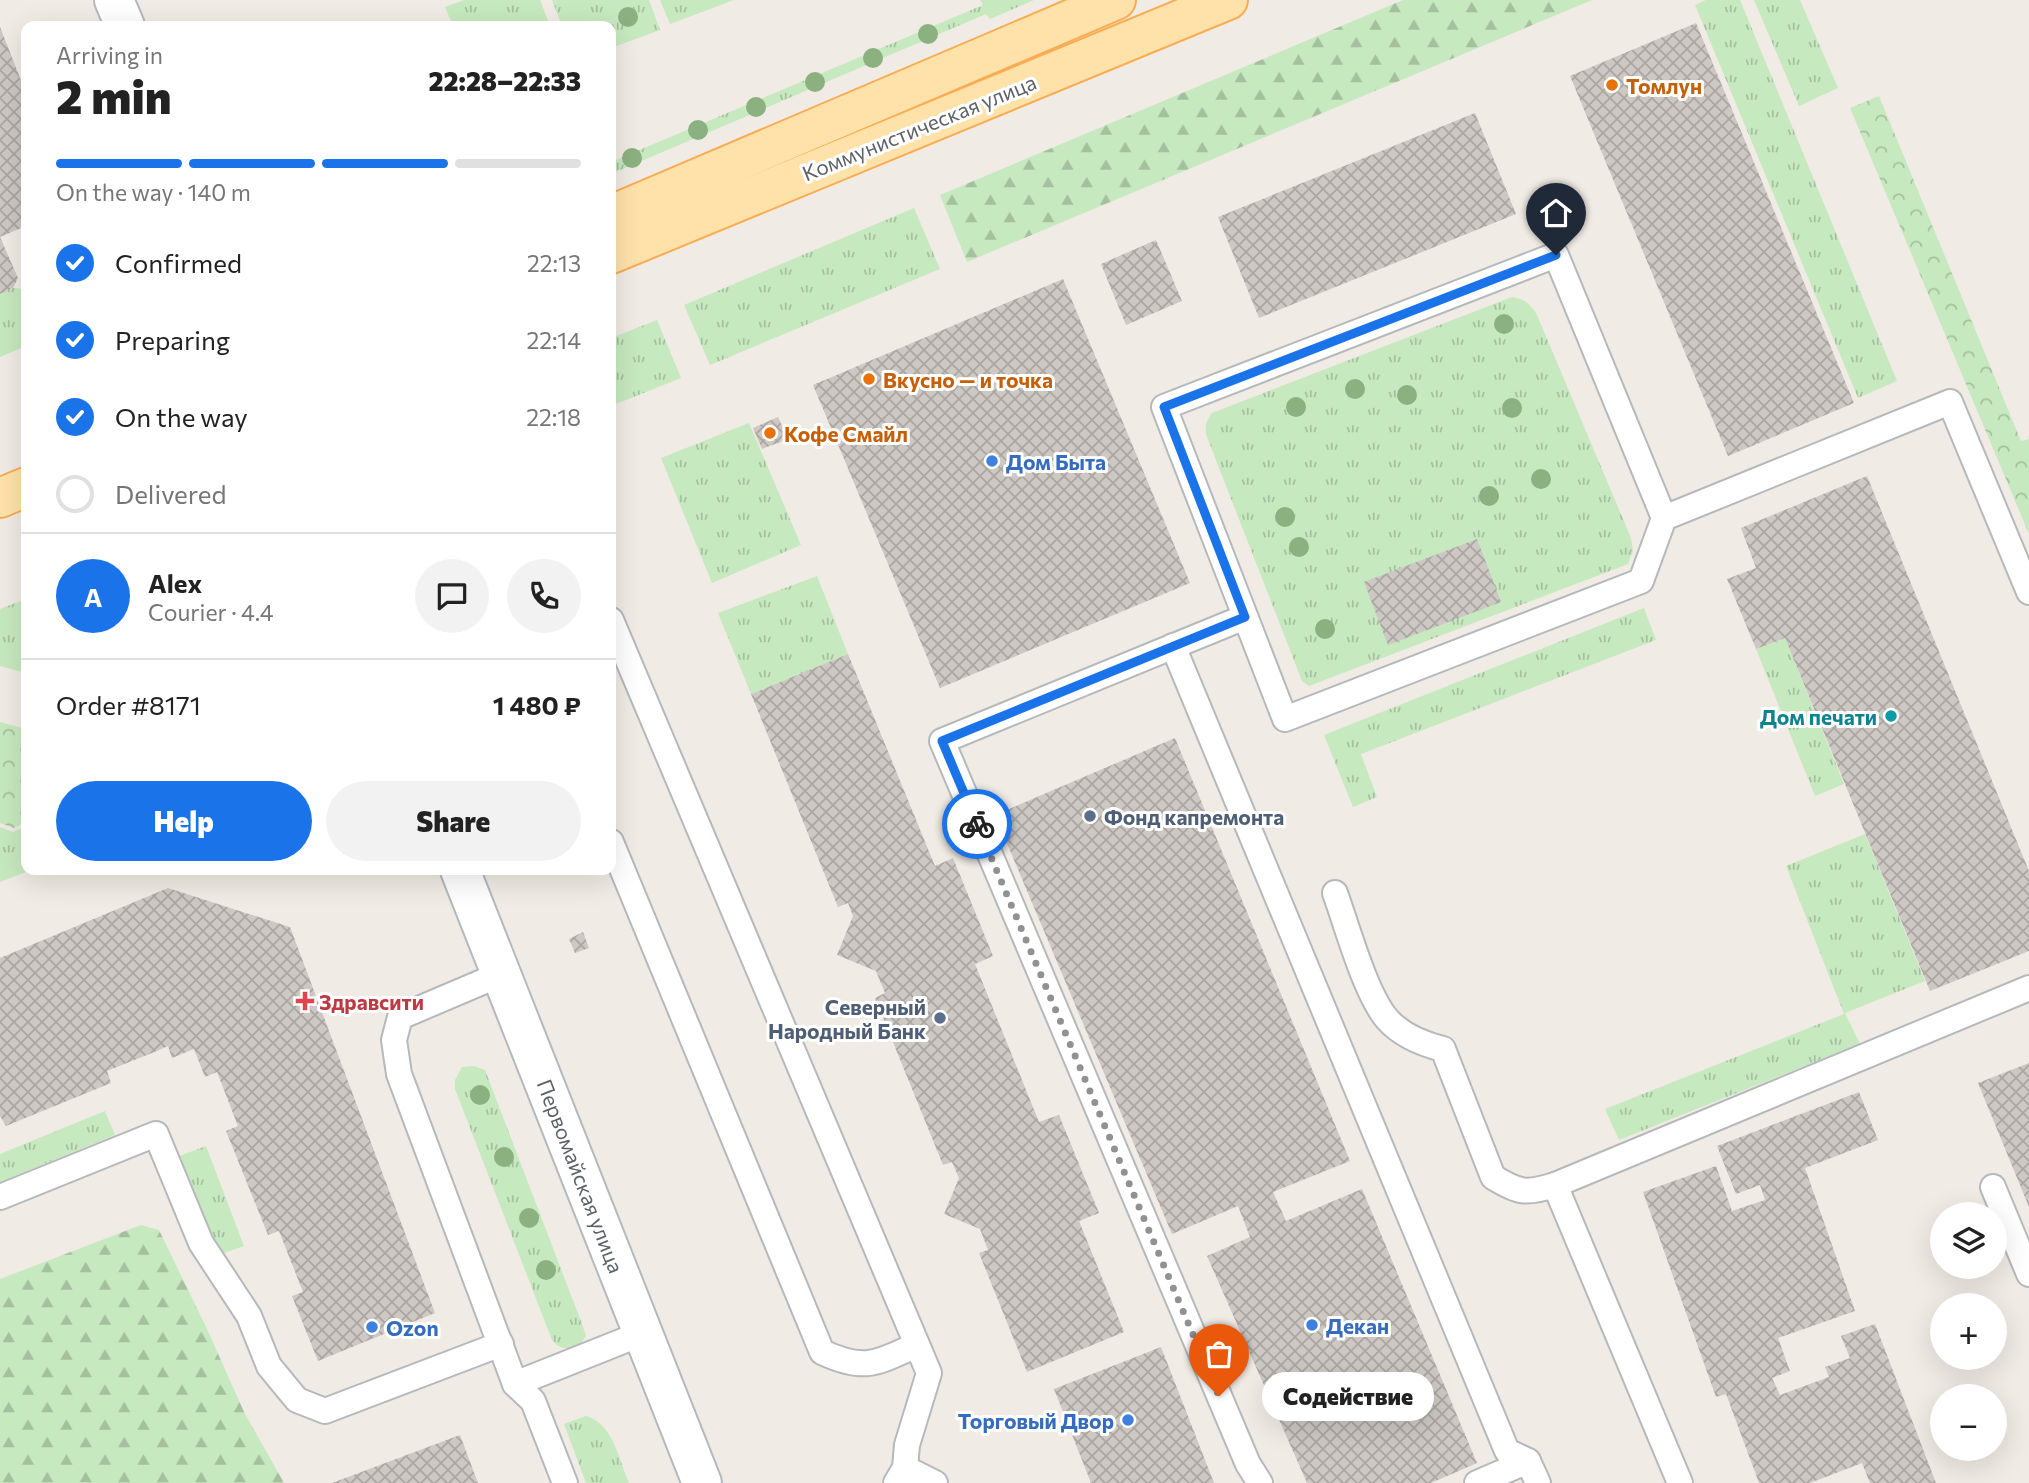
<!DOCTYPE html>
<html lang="en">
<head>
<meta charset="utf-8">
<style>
  :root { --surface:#fff; --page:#f2f2f2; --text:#222; --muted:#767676; --line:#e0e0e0; --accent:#1a73e8 }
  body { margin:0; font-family:Commissioner,sans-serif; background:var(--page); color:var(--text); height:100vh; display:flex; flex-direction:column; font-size:26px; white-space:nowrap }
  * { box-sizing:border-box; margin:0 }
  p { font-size:23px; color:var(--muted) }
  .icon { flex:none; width:38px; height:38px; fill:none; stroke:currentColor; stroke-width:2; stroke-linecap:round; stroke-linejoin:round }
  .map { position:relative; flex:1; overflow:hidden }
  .sheet { position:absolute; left:21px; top:21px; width:595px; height:854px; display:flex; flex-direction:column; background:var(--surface); border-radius:14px; box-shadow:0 7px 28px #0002 }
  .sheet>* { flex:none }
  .tools { position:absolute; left:1930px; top:1202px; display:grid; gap:14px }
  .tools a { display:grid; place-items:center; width:77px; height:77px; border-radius:50%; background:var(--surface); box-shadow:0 7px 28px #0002; font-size:35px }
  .pin { position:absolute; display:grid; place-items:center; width:60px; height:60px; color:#fff; margin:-72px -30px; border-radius:50% 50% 50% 0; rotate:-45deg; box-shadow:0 0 7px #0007 }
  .pin .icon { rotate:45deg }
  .courier { position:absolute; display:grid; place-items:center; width:70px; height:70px; margin:-35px; border:5px solid #1a73e8; border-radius:50%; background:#fff; color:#222; box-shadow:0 2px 9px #0007 }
  .bubble { position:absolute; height:49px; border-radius:24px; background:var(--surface); box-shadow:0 7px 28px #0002; font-size:23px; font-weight:800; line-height:49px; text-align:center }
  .headline em { font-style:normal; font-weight:800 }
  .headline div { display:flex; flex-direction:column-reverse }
  .headline { display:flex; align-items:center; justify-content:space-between; height:119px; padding:0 35px }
  h1 { font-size:46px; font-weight:800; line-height:52px }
  .bar { display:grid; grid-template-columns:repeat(4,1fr); gap:10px 7px; align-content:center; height:84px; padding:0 35px }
  .bar i { height:9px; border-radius:5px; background:var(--line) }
  .bar .current { background:var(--accent) }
  .bar p { grid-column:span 4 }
  .line { display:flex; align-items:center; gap:18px; padding:0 35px; border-top:2px solid var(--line) }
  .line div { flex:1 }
  .round { display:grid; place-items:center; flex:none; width:74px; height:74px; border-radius:37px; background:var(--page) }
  ol { padding:0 35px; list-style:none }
  li { display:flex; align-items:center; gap:21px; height:77px }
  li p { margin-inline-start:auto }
  li .icon { padding:7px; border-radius:50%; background:var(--accent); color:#fff; stroke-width:4 }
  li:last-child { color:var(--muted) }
  li i { width:38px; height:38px; border:4px solid var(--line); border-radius:50% }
  .button { display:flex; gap:14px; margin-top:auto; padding:14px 35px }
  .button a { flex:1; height:80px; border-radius:42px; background:var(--accent); color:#fff; font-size:28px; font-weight:800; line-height:80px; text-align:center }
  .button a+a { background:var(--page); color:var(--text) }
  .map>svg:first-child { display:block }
</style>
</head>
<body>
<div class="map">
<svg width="2029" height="1483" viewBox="0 0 2029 1483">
  <defs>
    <pattern id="grass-tufts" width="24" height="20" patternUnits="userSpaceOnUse" patternTransform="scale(1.75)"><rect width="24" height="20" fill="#c7e9bf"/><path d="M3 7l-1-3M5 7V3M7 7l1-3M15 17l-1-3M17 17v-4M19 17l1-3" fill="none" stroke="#a5c09f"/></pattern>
    <pattern id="forest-firs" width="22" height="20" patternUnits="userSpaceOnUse" patternTransform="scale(1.75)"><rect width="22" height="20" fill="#c7e9bf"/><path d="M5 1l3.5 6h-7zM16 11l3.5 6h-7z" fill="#a5c09f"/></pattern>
    <pattern id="park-crowns" width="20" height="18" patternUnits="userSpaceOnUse" patternTransform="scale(1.75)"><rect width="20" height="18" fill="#c7e9bf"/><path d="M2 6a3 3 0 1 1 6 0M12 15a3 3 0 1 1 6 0" fill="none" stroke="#a5c09f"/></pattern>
    <pattern id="building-cross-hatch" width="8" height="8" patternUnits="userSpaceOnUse" patternTransform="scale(1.75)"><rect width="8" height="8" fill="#cdc8c3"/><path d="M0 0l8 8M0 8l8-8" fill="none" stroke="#aaa6a2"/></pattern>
  </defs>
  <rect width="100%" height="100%" fill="#f0ebe4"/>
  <!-- grass -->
  <g fill="url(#grass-tufts)">
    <polygon points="464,0 540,0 550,26 453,26 445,7"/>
    <polygon points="552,0 649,0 660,30 611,48 611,26 562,26"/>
    <polygon points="660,0 734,0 670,24"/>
    <polygon points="980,0 1034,0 990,19 986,14 611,174 611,162 983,5"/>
    <polygon points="1706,0 1740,0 1897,381 1858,398 1695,5"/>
    <polygon points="1754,0 1800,0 1838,88 1799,106"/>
    <polygon points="914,208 940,269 710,365 684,305"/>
    <polygon points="13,288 26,289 26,346 0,357 0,294"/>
    <path d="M1512,297C1525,299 1530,304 1537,315L1631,538L1633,551L1628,564L1309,686L1302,681L1207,437C1204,427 1206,421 1212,413Z"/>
    <polygon points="657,320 681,378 611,406 611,338"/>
    <polygon points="749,423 801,545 712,583 661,458"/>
    <polygon points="817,576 848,654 751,694 718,613"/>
    <polygon points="26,599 26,673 0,666 0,609"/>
    <polygon points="1644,608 1656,640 1361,754 1377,797 1353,807 1324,735"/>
    <polygon points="1785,638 1844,784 1815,796 1756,649"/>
    <polygon points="26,826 26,870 31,870 0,882 0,827 13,832"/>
    <polygon points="1865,834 1925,981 1845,1013 1860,1044 1619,1140 1605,1109 1844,1014 1786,866"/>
    <path d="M474,1066L485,1070L582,1324L586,1336L579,1346C567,1350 560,1349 552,1340L455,1089V1080L462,1067Z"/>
    <polygon points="105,1111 115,1135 0,1182 0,1154"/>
    <polygon points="206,1146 244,1246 218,1255 174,1158"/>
    <path d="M586,1416C613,1423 619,1460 629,1483H586L564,1424Z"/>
  </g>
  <!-- forest -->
  <g fill="url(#forest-firs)">
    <polygon points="1403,0 1592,0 967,262 940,195"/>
    <polygon points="141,1225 159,1230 207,1329 244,1412 284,1483 0,1483 0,1279"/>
  </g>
  <!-- park -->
  <g fill="url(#park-crowns)">
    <polygon points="1879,96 2021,441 2029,439 2029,534 1850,108"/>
    <polygon points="0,722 26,729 26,822 14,828 0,823"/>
  </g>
  <!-- building -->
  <g fill="url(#building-cross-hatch)">
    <polygon points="1696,23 1854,403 1728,456 1570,76"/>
    <polygon points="0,27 26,93 26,226 0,237 18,278 13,288 0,294"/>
    <polygon points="1475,113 1516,214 1259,318 1218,217"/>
    <polygon points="1156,240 1182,301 1126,325 1101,264"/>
    <polygon points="1063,279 1190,583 940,688 813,385"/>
    <polygon points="778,417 788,439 762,449 753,428"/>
    <polygon points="1867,476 2029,871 2029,951 1930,991 1785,638 1756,649 1727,579 1756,568 1741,528"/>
    <polygon points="1477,539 1501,602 1388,645 1364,582"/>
    <polygon points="848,654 935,866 953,858 993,956 975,964 1039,1122 1059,1115 1099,1213 1079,1221 1124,1332 1027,1372 979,1253 988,1250 980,1229 944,1214 959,1178 952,1162 943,1165 875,998 885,993 876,971 837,955 853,916 848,903 838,907 751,694"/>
    <polygon points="1175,738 1350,1161 1273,1192 1286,1221 1362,1189 1477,1463 1431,1483 1307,1483 1207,1256 1250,1237 1238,1206 1172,1234 995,815"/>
    <polygon points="168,888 290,927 435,1313 318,1361 292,1296 303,1292 279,1231 268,1235 226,1131 238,1126 217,1072 205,1077 194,1049 172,1058 168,1046 157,1051 107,1071 111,1083 6,1126 0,1116 0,958"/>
    <polygon points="583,932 589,948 575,953 569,939"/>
    <polygon points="2029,1063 2029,1207 1978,1083"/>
    <polygon points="1859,1092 1878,1140 1805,1168 1855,1311 1778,1338 1790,1371 1772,1378 1780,1395 1829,1377 1825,1367 1850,1358 1841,1336 1875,1324 1936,1483 1870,1483 1862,1463 1810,1483 1759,1483 1726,1394 1716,1397 1643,1192 1716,1166 1732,1211 1765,1200 1760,1185 1736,1194 1717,1146"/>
    <polygon points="1161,1347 1214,1483 1091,1483 1054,1389"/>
    <polygon points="460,1435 478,1483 332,1483"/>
  </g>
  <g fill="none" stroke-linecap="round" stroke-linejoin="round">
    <!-- service casing -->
    <g stroke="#b5b9bc" stroke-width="28">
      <g id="service">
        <polyline points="1664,518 1556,255 1164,407 1285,719 1641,581 1664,518 1950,402 2029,592"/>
        <polyline points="1245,617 942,741 1248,1464 1260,1483"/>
        <polyline points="611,620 929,1373 907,1445 905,1468 896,1483"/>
        <polyline points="1173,646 1507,1451 1528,1461"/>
        <path d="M611,842L822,1352C865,1372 876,1363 917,1345"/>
        <path d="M1335,893C1347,926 1365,993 1387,1019C1401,1035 1423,1044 1443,1049L1493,1177C1519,1193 1526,1194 1555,1185"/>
        <polyline points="501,974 400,1017 394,1040 399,1074 515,1384 533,1401 565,1483"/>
        <polyline points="1993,1187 2029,1274"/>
        <polyline points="0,1197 156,1134 201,1243 249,1316 269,1366 297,1400 325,1411 501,1344"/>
        <polyline points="515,1384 643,1333"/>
        <polyline points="905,1468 935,1483"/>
        <polyline points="1477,1483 1528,1461 1538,1483"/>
        <polyline points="1680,1483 1555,1185 2029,988"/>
      </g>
    </g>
    <!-- secondary casing -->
    <g stroke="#b3b9bd" stroke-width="42">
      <g id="secondary">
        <polyline points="114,0 125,26"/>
        <polyline points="460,870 702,1483"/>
      </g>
    </g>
    <!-- primary casing -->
    <g stroke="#faac53" stroke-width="42">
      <g id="primary">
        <polyline points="611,215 1116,0"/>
        <polyline points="611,254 1228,0"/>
        <polyline points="0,498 26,487"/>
      </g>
    </g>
    <!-- service -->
    <use href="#service" stroke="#fff" stroke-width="24"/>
    <!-- secondary -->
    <use href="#secondary" stroke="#fff" stroke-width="38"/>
    <!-- primary -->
    <use href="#primary" stroke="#ffe2aa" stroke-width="38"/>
  </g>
  <!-- trees -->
  <g fill="#8cb180">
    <circle cx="628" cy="17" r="10"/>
    <circle cx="928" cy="34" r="10"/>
    <circle cx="873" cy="58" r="10"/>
    <circle cx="815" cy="82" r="10"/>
    <circle cx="756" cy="107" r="10"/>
    <circle cx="698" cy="130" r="10"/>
    <circle cx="632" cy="158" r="10"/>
    <circle cx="1504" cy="324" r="10"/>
    <circle cx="1355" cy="389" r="10"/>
    <circle cx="1407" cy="395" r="10"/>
    <circle cx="1296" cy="407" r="10"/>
    <circle cx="1512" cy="408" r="10"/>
    <circle cx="1541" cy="479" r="10"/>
    <circle cx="1489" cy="496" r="10"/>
    <circle cx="1285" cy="517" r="10"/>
    <circle cx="1299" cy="547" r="10"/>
    <circle cx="1325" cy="629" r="10"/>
    <circle cx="480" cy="1095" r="10"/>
    <circle cx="504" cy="1157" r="10"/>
    <circle cx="529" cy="1218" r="10"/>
    <circle cx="546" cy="1270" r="10"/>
  </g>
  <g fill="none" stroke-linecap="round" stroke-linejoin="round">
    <!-- done -->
    <polyline stroke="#909292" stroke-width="7" stroke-dasharray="0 12.6" points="977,824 1219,1396"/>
    <!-- route -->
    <polyline stroke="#1a73e8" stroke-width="9" points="977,824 942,741 1245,617 1164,407 1556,255"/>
  </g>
  <!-- markers -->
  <g fill="#e8710a" stroke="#fff" stroke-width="2.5">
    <circle cx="1612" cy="85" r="7"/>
    <circle cx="869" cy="379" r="7"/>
    <circle cx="770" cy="433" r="7"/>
  </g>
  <g fill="#3f7fe0" stroke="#fff" stroke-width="2.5">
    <circle cx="992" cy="461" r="7"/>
    <circle cx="1312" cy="1325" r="7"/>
    <circle cx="372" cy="1327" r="7"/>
    <circle cx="1128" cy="1420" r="7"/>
  </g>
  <circle fill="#0f9aa8" stroke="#fff" stroke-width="2.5" cx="1891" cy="716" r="7"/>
  <g fill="#5c6f8a" stroke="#fff" stroke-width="2.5">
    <circle cx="1090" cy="816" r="7"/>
    <circle cx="940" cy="1018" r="7"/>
  </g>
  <path fill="#e0444e" stroke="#fff" stroke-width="2.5" d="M301.5 990.5h7v7h7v7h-7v7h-7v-7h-7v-7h7z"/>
  <g text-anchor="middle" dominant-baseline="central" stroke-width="6" stroke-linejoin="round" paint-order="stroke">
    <!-- food labels -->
    <g font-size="21" font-weight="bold" fill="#c56008" stroke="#fff" text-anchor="start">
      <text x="1626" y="85">Томлун</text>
      <text x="883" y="379">Вкусно — и точка</text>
      <text x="784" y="433">Кофе Смайл</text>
    </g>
    <!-- street labels -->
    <g font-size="21" fill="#5c6266" stroke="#fff">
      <text transform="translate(919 127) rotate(-22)">Коммунистическая улица</text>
      <text transform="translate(581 1176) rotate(69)">Первомайская улица</text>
    </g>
    <!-- shop labels -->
    <g font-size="21" font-weight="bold" fill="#366cbe" stroke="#fff" text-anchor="start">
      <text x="1006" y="461">Дом Быта</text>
      <text x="1326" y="1325">Декан</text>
      <text x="386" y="1327">Ozon</text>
      <text x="1114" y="1420" text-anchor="end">Торговый Двор</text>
    </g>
    <!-- culture labels -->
    <g font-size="21" font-weight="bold" fill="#0d838f" stroke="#fff" text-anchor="end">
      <text x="1877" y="716">Дом печати</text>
    </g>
    <!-- service labels -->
    <g font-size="21" font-weight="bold" fill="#4e5e75" stroke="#fff" text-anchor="start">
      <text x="1104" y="816">Фонд капремонта</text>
      <text x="926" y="1006" text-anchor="end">Северный<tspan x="926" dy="24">Народный Банк</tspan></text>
    </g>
    <!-- health labels -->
    <g font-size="21" font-weight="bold" fill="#be3a42" stroke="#fff" text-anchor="start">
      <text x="319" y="1001">Здравсити</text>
    </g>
  </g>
</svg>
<div class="tools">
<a><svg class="icon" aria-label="layers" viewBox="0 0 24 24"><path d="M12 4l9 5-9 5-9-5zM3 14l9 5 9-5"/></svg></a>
<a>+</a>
<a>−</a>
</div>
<div class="pin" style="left:1219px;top:1396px;background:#ea580c"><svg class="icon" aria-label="bag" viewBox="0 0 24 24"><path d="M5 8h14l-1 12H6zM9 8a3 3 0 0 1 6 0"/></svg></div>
<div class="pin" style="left:1556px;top:255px;background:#1f2937"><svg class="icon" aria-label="home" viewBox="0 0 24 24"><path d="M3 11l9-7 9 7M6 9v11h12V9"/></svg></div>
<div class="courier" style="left:977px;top:824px"><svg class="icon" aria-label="bike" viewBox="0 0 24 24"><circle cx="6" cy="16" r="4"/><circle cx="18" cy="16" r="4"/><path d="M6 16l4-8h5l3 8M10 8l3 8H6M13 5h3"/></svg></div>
<div class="bubble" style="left:1262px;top:1372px;width:172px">Содействие</div>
<section class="sheet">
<div class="headline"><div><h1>2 min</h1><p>Arriving in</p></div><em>22:28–22:33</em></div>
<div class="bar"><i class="current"></i><i class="current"></i><i class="current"></i><i></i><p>On the way · 140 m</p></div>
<ol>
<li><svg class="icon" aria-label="check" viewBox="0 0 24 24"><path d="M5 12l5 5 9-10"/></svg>Confirmed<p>22:13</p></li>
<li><svg class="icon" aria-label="check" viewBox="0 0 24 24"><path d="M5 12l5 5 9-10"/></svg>Preparing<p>22:14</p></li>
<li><svg class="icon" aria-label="check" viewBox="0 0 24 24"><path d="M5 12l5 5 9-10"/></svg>On the way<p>22:18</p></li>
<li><i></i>Delivered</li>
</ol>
<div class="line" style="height:126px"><b class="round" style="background:var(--accent);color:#fff">A</b><div><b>Alex</b><p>Courier · 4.4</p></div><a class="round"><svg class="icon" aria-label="chat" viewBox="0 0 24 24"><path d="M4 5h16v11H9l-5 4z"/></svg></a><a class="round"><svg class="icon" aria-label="phone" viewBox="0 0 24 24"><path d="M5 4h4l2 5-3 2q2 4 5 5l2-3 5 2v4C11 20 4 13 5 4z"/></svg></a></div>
<div class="line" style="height:91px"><div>Order #8171</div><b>1 480 ₽</b></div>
<div class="button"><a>Help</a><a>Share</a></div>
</section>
</div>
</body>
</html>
